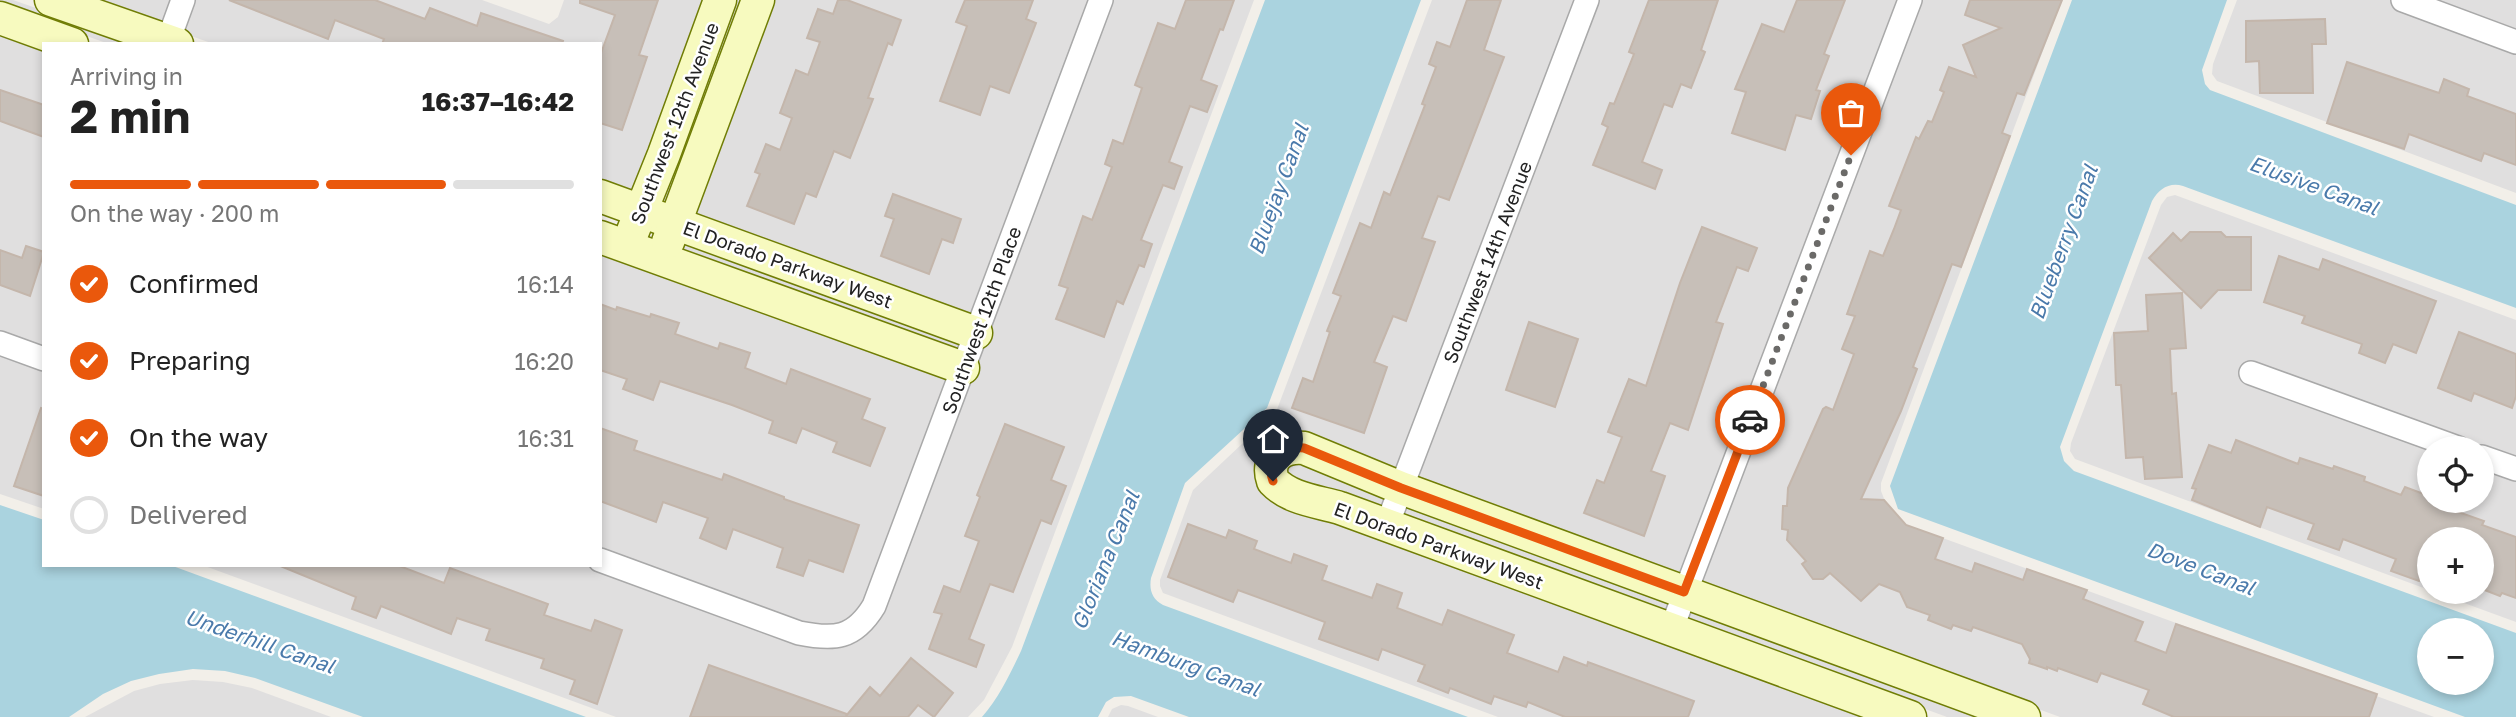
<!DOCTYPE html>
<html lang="en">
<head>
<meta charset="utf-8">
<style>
  :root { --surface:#fff; --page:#f2f2f2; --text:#222; --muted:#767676; --line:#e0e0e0; --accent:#ea580c }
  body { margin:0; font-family:"Golos Text",sans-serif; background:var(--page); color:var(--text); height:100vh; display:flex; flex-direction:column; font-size:26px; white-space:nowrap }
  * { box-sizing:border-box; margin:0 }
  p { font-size:23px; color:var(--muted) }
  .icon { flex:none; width:38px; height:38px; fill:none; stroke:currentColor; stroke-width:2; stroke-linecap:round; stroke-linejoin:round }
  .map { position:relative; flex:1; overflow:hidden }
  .sheet { position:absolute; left:42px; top:42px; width:560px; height:525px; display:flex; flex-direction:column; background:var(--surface); border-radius:0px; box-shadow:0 4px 10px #0003 }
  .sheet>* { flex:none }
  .tools { position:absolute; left:2417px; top:436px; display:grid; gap:14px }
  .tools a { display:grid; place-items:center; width:77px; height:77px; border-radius:50%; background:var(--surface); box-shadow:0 4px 10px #0003; font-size:35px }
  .pin { position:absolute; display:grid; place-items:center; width:60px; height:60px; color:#fff; margin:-72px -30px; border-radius:50% 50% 50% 0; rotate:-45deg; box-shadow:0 0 7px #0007 }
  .pin .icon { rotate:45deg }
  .courier { position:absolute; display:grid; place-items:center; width:70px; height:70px; margin:-35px; border:5px solid #ea580c; border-radius:50%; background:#fff; color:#222; box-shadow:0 2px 9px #0007 }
  .head em { font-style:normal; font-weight:700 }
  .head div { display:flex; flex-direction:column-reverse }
  .head { display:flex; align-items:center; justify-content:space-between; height:119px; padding:0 28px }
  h1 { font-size:46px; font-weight:700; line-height:52px }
  .bar { display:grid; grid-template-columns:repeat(4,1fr); gap:10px 7px; align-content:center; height:84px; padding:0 28px }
  .bar i { height:9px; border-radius:5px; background:var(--line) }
  .bar .current { background:var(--accent) }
  .bar p { grid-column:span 4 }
  ol { padding:0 28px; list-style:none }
  li { display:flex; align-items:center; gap:21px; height:77px }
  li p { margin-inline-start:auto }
  li .icon { padding:7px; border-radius:50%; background:var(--accent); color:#fff; stroke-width:4 }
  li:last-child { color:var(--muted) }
  li i { width:38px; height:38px; border:4px solid var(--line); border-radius:50% }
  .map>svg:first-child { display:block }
</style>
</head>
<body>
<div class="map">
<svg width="2516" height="717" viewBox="0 0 2516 717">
  <rect width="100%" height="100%" fill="#f2efe9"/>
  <!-- residential -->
  <g fill="#e0dfdf" fill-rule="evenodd">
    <polygon points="0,0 13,0 139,44 109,44 0,5"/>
    <polygon points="88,0 482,0 549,24 558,17 564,0 708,0 634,196 600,183 600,44 214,44"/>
    <polygon points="732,0 746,0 669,208 655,203"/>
    <polygon points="770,0 1254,0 1012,647 984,700 968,717 616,717 202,565 600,565 600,250 677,252"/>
    <polygon points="1432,0 2062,0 1881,483 1881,491 1891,516 1907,525 2434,717 2060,717 1362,460 1262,461 1336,519 1875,717 1498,717 1163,593 1160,586 1160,580 1193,490 1276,412"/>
    <polygon points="2237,0 2516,0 2516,193 2217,81 2212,74 2213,64"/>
    <polygon points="0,31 44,47 44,509 0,494"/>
    <path d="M2175,195L2516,320V622L2434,592H2482V539H2429V590L2075,459L2070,451L2071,443L2161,205L2167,197ZM2429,448H2482V500H2429Z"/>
    <polygon points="1292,460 1988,717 1947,717 1344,496 1288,479 1284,466"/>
    <polygon points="193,680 223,682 252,688 331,717 85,717 134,691 160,684"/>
    <polygon points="1121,705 1128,706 1158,717 1108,717 1112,709"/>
  </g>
  <!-- water -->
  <g fill="#aad3df" fill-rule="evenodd">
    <path d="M1265,0H1421L1267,408L1185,483L1151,578C1149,590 1152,599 1163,605L1468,717H1189L1131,696L1114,697L1106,702L1098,717H982C999,698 1010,674 1021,651Z"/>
    <path d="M2072,0H2227L2202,70L2205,84L2210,90L2516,205V308L2183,186C2169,182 2159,189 2152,201L2060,447L2064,461L2074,471L2516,633V717H2465L1898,509L1890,486ZM2429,630H2482V682H2429Z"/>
    <polygon points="0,505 44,520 44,565 170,565 586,717 363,717 255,678 225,671 193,669 159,674 131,681 103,694 69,717 0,717"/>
  </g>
  <!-- building -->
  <g fill="#c7bfb8" stroke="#c4b6ab" stroke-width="2">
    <polygon points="229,0 375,0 425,19 430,8 477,26 481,13 563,41 562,44 382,44 384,39 335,20 328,39"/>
    <polygon points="580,0 658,0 639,55 647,57 622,130 600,123 600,56 615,15 580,3"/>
    <polygon points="838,0 847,0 901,20 892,45 888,43 868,98 873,99 850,158 834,151 816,197 806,193 794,224 747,206 760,174 755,172 766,144 780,150 792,118 780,113 796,70 808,75 820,42 807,38 818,9 833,14"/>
    <polygon points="965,0 1033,0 1026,19 1036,23 1009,93 990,86 980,115 940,101 967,26 956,22"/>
    <polygon points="1186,0 1234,0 1223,30 1220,29 1201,80 1217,86 1207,112 1190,106 1169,162 1182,167 1174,189 1163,185 1141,240 1152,244 1144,267 1139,265 1123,304 1117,301 1104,337 1056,319 1068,288 1059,285 1083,216 1092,220 1112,167 1105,164 1113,140 1123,144 1142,88 1135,85 1158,23 1175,29"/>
    <polygon points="1467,0 1501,0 1484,50 1504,57 1449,200 1438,196 1422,238 1435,242 1406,321 1393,316 1374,362 1387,367 1364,433 1292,408 1303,378 1313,382 1330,332 1327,331 1341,296 1333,293 1360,223 1371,228 1384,192 1390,195 1425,105 1422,104 1436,67 1429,64 1437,42 1450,47"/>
    <polygon points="1649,0 1718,0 1701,50 1705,52 1691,88 1681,84 1672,107 1664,104 1642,162 1662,170 1655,189 1593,165 1608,127 1602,124 1610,103 1614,104 1634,54 1629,52"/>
    <polygon points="1797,0 1845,0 1824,54 1829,56 1816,90 1820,91 1811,119 1796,115 1785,150 1732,133 1746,92 1735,89 1762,24 1784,32"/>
    <polygon points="1970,0 2062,0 2024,95 2017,93 2002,133 2010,136 1961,267 1952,264 1913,367 1917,369 1901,411 1861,499 1884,500 1906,525 1943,538 1935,559 1972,572 1975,563 2023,580 2027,569 2087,590 2083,599 2143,622 2135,641 2166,653 2176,624 2377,694 2369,717 2174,717 2143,704 2149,690 2101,673 2097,682 2058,668 2057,671 2047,667 2047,669 2029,663 2030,659 2022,644 1973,627 1971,631 1953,625 1951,629 1928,620 1930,615 1907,607 1900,592 1879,584 1861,601 1830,573 1823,579 1813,579 1802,564 1806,561 1787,540 1788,530 1782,529 1783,506 1787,506 1788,488 1823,409 1826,407 1833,410 1854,354 1842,349 1855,316 1847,314 1870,251 1883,256 1894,229 1901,210 1889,206 1916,137 1919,139 1928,121 1932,122 1944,92 1940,90 1949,67 1976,77 1963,45 2001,28 1965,15"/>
    <polygon points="2325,19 2326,44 2312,44 2313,93 2260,93 2259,61 2246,62 2246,21"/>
    <polygon points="2347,62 2439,93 2444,79 2469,89 2467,96 2516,114 2516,165 2484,153 2481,161 2409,134 2404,149 2327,123"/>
    <polygon points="0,90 44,105 44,137 0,121"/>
    <polygon points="893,194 961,219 953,243 942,239 929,274 881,256 894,219 885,216"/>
    <polygon points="1702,227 1757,248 1748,271 1737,267 1716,322 1723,324 1688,430 1670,423 1651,471 1665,476 1644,536 1584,513 1597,480 1604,483 1622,437 1608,432 1629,379 1646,386 1680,283"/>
    <polygon points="2190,232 2221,232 2226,237 2251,237 2251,290 2218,290 2201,308 2149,258 2173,233 2181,241"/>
    <polygon points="26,246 44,252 30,296 0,285 0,250 22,258"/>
    <polygon points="2279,256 2319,270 2323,259 2436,301 2416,353 2393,344 2385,363 2359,353 2362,344 2302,323 2305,316 2264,302"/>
    <polygon points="2182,293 2186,348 2170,349 2172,394 2176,393 2182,477 2145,479 2143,457 2126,458 2121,385 2116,385 2114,333 2148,331 2146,295"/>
    <polygon points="600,304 616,310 617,307 650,317 651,314 679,323 675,334 718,349 720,343 750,353 745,368 786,384 791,369 870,399 862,419 885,428 870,466 833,452 837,442 802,428 796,443 769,433 773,421 732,405 660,381 653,400 623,389 627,379 600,370"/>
    <polygon points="1529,322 1578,339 1555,407 1506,390"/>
    <polygon points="2459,332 2516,354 2516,396 2512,408 2474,393 2471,401 2438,388"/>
    <polygon points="41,408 44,409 44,496 14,486"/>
    <polygon points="1005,424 1064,447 1051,480 1066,486 1051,524 1041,520 1013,592 990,584 969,639 984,645 976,667 929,649 942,614 934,612 944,586 960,592 979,541 965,536 980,497 977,495"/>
    <polygon points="600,428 637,441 634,450 722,480 724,474 784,497 784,499 859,525 843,572 809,560 803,576 777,567 783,548 733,529 726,549 700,538 708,518 663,502 656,522 600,501"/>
    <polygon points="2236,440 2298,464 2300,458 2333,469 2334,466 2365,477 2364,481 2401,495 2405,487 2429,496 2429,500 2448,503 2447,508 2484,521 2482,525 2516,537 2516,598 2502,593 2500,596 2482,589 2482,539 2429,539 2429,554 2419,581 2391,571 2396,559 2343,539 2339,550 2308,539 2314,524 2267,507 2260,527 2192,500 2196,489 2192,488 2209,445 2231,453"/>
    <polygon points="1188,524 1226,538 1229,530 1257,541 1254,549 1291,563 1294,554 1327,566 1322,580 1372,598 1377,584 1402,593 1397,608 1442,625 1448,610 1514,635 1507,653 1558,672 1564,657 1587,666 1588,662 1694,701 1688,717 1565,717 1528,702 1526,707 1494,696 1491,704 1450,688 1448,693 1418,681 1425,665 1382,649 1378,660 1319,639 1325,622 1238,590 1233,602 1168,577"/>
    <polygon points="278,565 397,565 444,583 450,568 548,604 544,615 591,631 595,620 622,630 597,704 570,694 575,680 541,668 544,659 486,640 490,629 457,618 451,634 381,606 376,618 352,609 356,597"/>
    <polygon points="911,658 953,693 934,717 918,705 908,717 690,717 709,665 847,714 846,716 870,687 880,696"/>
  </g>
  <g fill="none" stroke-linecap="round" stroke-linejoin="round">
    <!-- street casing -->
    <g stroke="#a9a9a9" stroke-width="26">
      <g id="street">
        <polyline points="2403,0 2516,42"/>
        <polyline points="167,44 183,0"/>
        <polyline points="0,343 44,359"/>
        <polyline points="2251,373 2458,448"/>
        <polyline points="2482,457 2516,469"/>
        <polyline points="1387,525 1587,0"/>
        <path d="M600,560L799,633C834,640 854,639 874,606L1101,0"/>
        <polyline points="1671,630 1910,0"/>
      </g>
    </g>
    <!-- secondary casing -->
    <g stroke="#707d05" stroke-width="35">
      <g id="secondary">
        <polyline points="51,0 177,44"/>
        <polyline points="0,18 72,44"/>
        <polyline points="600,196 976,333"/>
        <polyline points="633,231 664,154 720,0"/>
        <polyline points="600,237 963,368"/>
        <polyline points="668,242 758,0"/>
        <path d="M1910,717L1340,508C1316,501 1290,499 1273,481C1265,458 1283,446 1304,448L1401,488L2024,717"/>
      </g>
    </g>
    <!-- street -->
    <use href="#street" stroke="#fff" stroke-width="23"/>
    <!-- secondary -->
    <use href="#secondary" stroke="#f7fabf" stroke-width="32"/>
  </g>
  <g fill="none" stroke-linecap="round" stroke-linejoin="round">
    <!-- done -->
    <polyline stroke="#6b6a68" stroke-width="7" stroke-dasharray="0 12.6" points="1750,420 1851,155"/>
    <!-- route -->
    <path stroke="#ea580c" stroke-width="9" d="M1273,481C1267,465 1277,453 1291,447L1304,448L1401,488L1684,592L1750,420"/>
  </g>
  <g text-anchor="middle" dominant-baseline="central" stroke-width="5" stroke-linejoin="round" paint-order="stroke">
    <!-- street labels -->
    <g font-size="19" fill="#222" stroke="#fff">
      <text transform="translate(674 123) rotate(-69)">Southwest 12th Avenue</text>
      <text transform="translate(1487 262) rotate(-69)">Southwest 14th Avenue</text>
      <text transform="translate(788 264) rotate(20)">El Dorado Parkway West</text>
      <text transform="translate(981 320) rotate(-70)">Southwest 12th Place</text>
      <text transform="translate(1439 545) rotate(20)">El Dorado Parkway West</text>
    </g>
    <!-- water labels -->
    <g font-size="21" font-style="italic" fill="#4a7aab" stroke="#fff">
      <text transform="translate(2314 185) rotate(20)">Elusive Canal</text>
      <text transform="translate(1278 189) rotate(-70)">Bluejay Canal</text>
      <text transform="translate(2063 242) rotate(-70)">Blueberry Canal</text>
      <text transform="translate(1105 560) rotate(-68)">Gloriana Canal</text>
      <text transform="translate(2201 568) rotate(21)">Dove Canal</text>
      <text transform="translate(260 641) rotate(19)">Underhill Canal</text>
      <text transform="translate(1186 663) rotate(20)">Hamburg Canal</text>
    </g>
  </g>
</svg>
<div class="tools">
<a><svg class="icon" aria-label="locate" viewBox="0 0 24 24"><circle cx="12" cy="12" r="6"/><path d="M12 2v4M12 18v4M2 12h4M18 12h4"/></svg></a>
<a>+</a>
<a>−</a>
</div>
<div class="pin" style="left:1851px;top:155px;background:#ea580c"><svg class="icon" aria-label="bag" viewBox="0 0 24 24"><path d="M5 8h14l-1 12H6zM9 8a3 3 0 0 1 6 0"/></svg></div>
<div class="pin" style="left:1273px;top:481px;background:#1f2937"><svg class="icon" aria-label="home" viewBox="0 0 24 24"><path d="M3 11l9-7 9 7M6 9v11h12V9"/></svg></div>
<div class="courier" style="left:1750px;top:420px"><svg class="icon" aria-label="car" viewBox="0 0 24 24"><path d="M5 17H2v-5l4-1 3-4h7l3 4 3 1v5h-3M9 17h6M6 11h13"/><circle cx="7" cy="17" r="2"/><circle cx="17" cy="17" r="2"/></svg></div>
<section class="sheet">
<div class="head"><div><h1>2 min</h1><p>Arriving in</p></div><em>16:37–16:42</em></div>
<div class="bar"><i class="current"></i><i class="current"></i><i class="current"></i><i></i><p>On the way · 200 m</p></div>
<ol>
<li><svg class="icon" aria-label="check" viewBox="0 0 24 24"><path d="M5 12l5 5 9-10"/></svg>Confirmed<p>16:14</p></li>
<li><svg class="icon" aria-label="check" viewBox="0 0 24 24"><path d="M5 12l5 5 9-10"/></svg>Preparing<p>16:20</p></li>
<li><svg class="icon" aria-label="check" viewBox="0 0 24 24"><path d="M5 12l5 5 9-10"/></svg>On the way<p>16:31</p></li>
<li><i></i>Delivered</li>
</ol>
</section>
</div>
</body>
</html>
